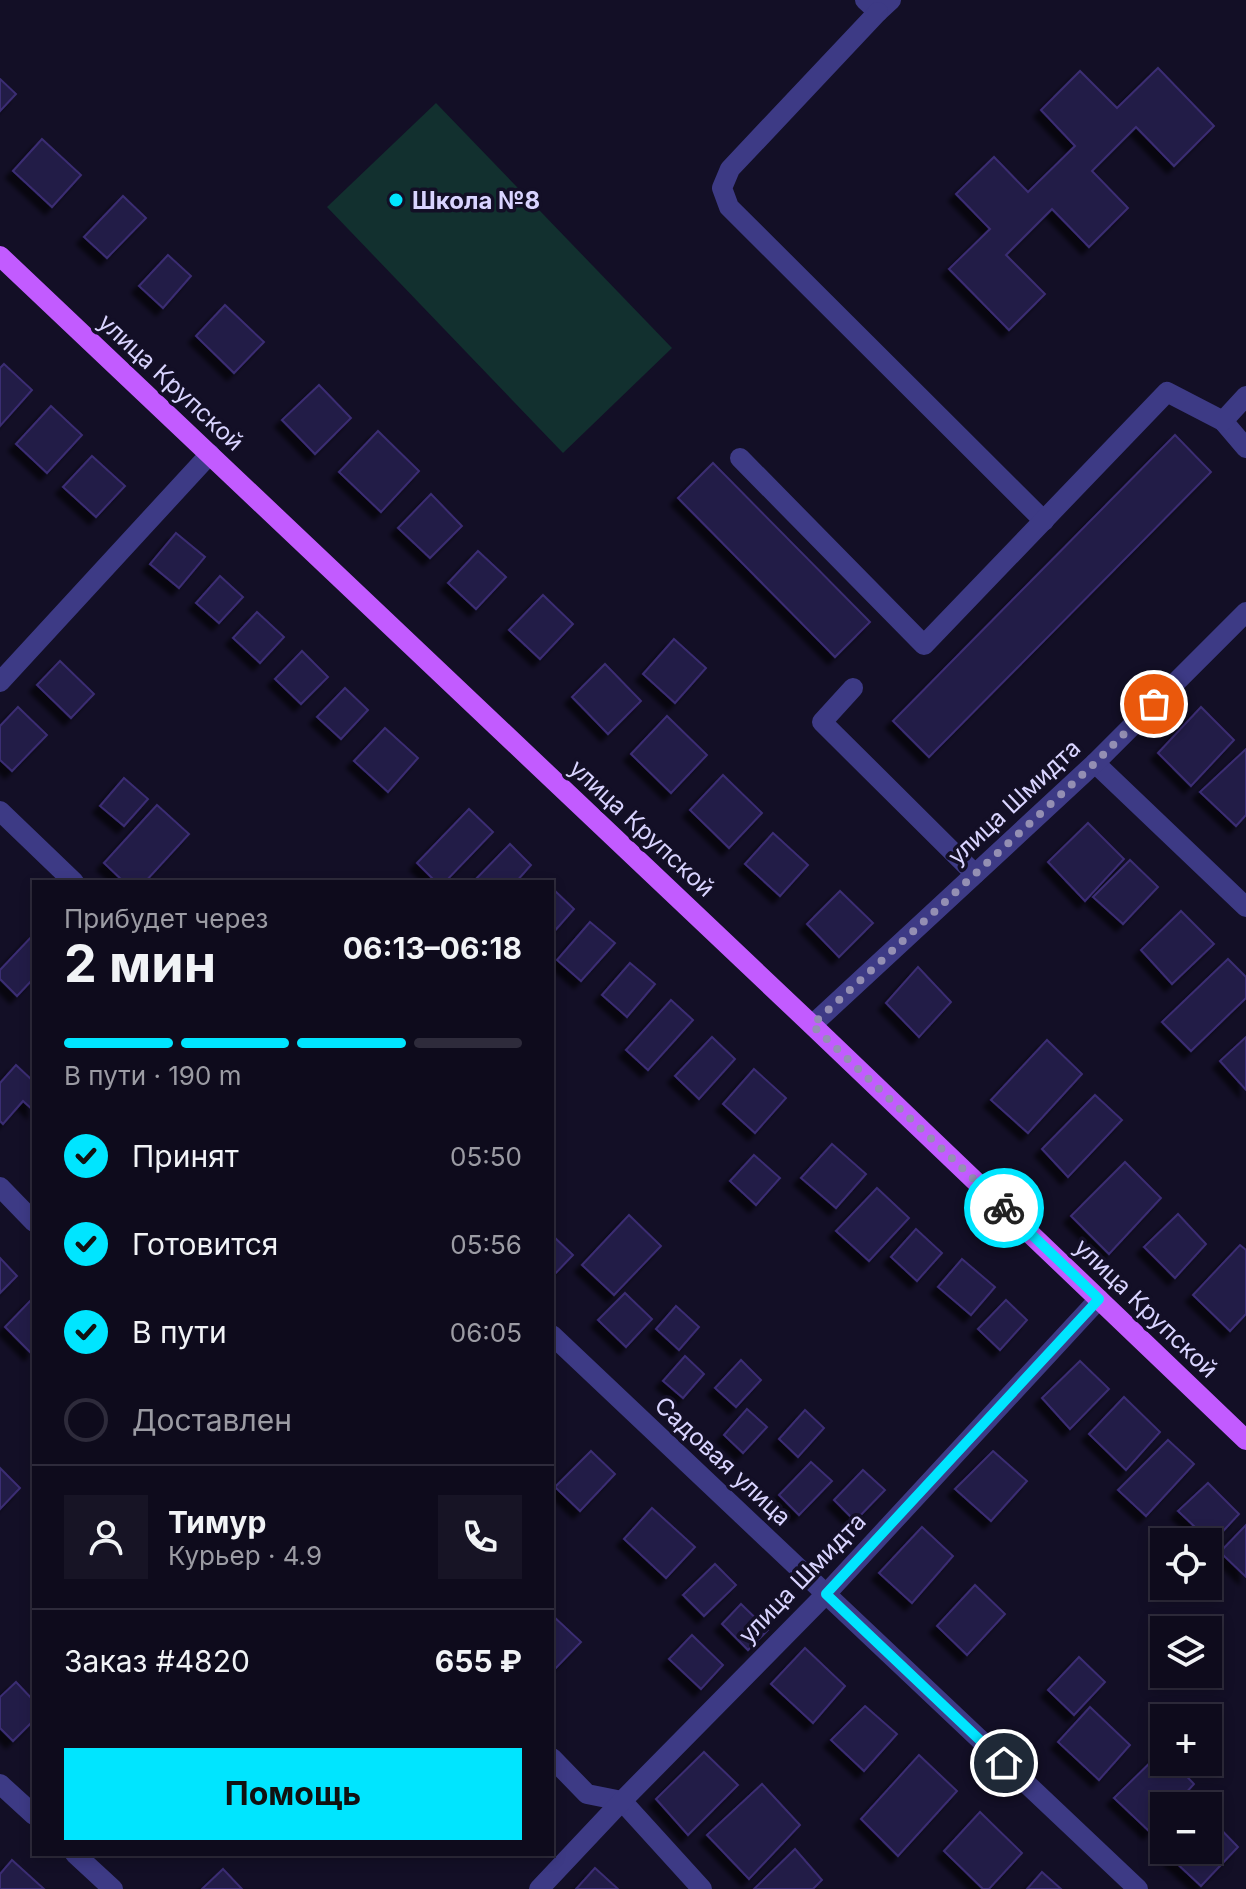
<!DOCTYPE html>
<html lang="ru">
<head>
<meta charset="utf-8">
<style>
  :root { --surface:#0e0b1c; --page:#171425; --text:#f1f3f6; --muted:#9b9ba3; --line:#2e2b3b; --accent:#00e5ff }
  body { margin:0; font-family:Inter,sans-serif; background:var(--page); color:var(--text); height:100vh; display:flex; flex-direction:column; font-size:30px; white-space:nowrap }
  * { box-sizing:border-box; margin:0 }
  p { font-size:26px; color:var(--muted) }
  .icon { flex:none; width:44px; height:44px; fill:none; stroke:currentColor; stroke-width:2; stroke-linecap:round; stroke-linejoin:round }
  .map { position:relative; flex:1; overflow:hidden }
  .panel { position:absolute; left:32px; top:880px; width:522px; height:976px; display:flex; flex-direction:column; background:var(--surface); border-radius:0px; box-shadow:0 4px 12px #0003,0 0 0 2px var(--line) }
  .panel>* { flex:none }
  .controls { position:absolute; left:1150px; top:1528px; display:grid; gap:16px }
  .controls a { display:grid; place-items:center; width:72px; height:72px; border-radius:0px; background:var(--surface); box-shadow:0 4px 12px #0003,0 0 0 2px var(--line); font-size:40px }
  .pin { position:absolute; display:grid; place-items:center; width:68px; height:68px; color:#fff; margin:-34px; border:4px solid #fff; border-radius:50%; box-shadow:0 2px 8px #0007 }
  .courier { position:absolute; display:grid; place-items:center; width:80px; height:80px; margin:-40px; border:6px solid #00e5ff; border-radius:50%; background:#fff; color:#222; box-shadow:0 2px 10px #0007 }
  .summary em { font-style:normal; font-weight:700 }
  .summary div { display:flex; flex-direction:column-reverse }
  .summary { display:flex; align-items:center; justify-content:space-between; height:136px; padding:0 32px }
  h1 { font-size:52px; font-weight:700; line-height:60px }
  .bar { display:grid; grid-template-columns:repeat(4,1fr); gap:12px 8px; align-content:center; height:96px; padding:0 32px }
  .bar i { height:10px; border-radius:6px; background:var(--line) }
  .bar .selected { background:var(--accent) }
  .bar p { grid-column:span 4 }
  .line { display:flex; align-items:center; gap:20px; padding:0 32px; border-top:2px solid var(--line) }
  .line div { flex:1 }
  .round { display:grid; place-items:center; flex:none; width:84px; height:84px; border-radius:0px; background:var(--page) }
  ol { padding:0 32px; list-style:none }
  li { display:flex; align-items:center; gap:24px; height:88px }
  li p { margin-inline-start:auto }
  li .icon { padding:8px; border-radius:50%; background:var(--accent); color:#111; stroke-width:4 }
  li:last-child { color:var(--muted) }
  li i { width:44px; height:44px; border:4px solid var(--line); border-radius:50% }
  .primary-button { display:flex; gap:16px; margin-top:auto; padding:16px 32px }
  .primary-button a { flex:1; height:92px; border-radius:0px; background:var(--accent); color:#111; font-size:32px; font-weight:700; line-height:92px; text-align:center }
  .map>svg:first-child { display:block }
</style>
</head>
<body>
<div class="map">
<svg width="1246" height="1889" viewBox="0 0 1246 1889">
  <defs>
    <filter id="shadow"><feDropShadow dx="-7" dy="7" stdDeviation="2" flood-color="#0009"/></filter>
  </defs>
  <rect width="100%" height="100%" fill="#130f26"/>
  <!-- green -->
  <polygon fill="#12302f" points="436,103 672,348 563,453 327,207"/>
  <!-- building -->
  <g fill="#241b47" stroke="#3b2d73" stroke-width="2" filter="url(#shadow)">
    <polygon points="1158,68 1214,126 1174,166 1136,127 1092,171 1128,208 1089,247 1052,209 1006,255 1045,294 1009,330 949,269 990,229 956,194 994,157 1028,192 1075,146 1041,110 1080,71 1117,108"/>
    <polygon points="0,79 16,94 0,111"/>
    <polygon points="42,139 81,175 52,207 13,171"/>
    <polygon points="123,196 146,218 107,258 84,237"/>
    <polygon points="168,255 191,276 163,308 139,286"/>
    <polygon points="225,305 264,342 234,373 196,336"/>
    <polygon points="4,364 32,390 0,426 0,368"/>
    <polygon points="319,385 351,418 315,454 282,420"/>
    <polygon points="51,406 82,435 47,473 16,444"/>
    <polygon points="378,431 419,471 381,512 339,472"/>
    <polygon points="1175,435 1211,472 929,757 893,721"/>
    <polygon points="92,456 125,486 96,517 63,487"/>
    <polygon points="713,463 870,622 835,657 678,498"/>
    <polygon points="431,494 462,526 430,558 398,528"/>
    <polygon points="176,533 205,557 179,588 150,564"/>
    <polygon points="478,551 506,577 476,609 448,583"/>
    <polygon points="220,576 243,597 219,623 196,603"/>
    <polygon points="543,595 573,624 540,659 509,630"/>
    <polygon points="257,612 284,637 260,663 233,638"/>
    <polygon points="674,639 706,668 675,703 643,674"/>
    <polygon points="302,651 328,677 301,704 275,679"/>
    <polygon points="60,661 94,694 71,718 37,685"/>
    <polygon points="605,664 641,701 608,734 572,697"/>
    <polygon points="345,688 368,710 341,739 317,717"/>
    <polygon points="18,707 47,735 12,771 0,760 0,726"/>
    <polygon points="1201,707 1234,740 1191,786 1158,753"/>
    <polygon points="667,716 707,755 671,793 631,754"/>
    <polygon points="385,728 418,758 388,792 354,761"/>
    <polygon points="1246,749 1246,815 1236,826 1200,792"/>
    <polygon points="723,775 762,813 729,848 690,810"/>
    <polygon points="124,778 148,799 124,826 100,806"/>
    <polygon points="157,805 189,834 145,882 124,882 104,863"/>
    <polygon points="469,809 493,832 445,882 436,882 417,863"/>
    <polygon points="1088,823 1124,859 1085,901 1048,862"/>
    <polygon points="773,833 808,865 780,896 745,864"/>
    <polygon points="510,844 531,865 516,882 473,882"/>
    <polygon points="1130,860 1158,887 1123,924 1093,897"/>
    <polygon points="552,888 574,909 552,934"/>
    <polygon points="840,891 873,923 839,957 807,924"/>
    <polygon points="1181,911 1214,944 1172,984 1141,950"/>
    <polygon points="590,922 615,943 581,981 557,960"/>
    <polygon points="34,934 34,978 17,996 0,979 0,970"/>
    <polygon points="1228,959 1246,977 1246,998 1191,1051 1162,1022"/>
    <polygon points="630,963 655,984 627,1017 602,995"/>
    <polygon points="918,967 951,1002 919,1037 886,1003"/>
    <polygon points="671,1000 693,1020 648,1070 626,1050"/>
    <polygon points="712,1037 735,1059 699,1099 675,1076"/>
    <polygon points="1246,1037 1246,1090 1220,1061"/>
    <polygon points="1047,1040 1082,1074 1028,1133 991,1100"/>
    <polygon points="16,1065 34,1082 34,1111 23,1101 3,1124 0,1121 0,1083"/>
    <polygon points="754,1069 786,1098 755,1133 723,1104"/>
    <polygon points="1095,1095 1122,1120 1068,1177 1042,1149"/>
    <polygon points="832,1144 866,1174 836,1208 801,1178"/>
    <polygon points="754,1155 780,1178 756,1205 730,1181"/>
    <polygon points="1125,1162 1161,1198 1109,1254 1071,1216"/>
    <polygon points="877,1188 909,1218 869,1261 836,1231"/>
    <polygon points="1178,1214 1206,1244 1175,1278 1144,1247"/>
    <polygon points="629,1215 661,1246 614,1295 582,1265"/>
    <polygon points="916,1229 942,1253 917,1281 891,1257"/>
    <polygon points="552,1235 573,1255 552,1277"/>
    <polygon points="1240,1245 1246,1250 1246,1314 1230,1331 1193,1295"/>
    <polygon points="0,1258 17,1276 0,1293"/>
    <polygon points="962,1259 995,1287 971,1315 938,1287"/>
    <polygon points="625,1293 652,1319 626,1347 598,1320"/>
    <polygon points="32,1299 34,1300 34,1350 31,1353 5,1327"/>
    <polygon points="1006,1300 1027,1320 1000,1350 978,1329"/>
    <polygon points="676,1306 699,1327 679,1350 656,1329"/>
    <polygon points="685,1356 704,1374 683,1398 663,1381"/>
    <polygon points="741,1360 761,1380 736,1407 715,1388"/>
    <polygon points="1080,1361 1109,1389 1070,1429 1042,1398"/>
    <polygon points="1124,1397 1160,1432 1126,1470 1089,1434"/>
    <polygon points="747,1409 767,1427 743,1453 724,1435"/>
    <polygon points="805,1410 824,1428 798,1457 779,1439"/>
    <polygon points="1168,1440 1194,1464 1146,1516 1118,1490"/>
    <polygon points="591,1451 615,1474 580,1511 555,1487"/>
    <polygon points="993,1451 1027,1481 991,1521 955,1489"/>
    <polygon points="811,1462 832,1481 799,1515 779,1495"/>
    <polygon points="0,1468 20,1488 0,1509"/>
    <polygon points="863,1470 885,1490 855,1521 834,1500"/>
    <polygon points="1208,1483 1239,1514 1212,1543 1178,1511"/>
    <polygon points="652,1508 695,1547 666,1578 624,1539"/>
    <polygon points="1246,1525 1246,1577 1220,1552"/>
    <polygon points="922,1527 953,1556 912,1603 879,1573"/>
    <polygon points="715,1564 736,1585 704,1616 683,1595"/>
    <polygon points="975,1585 1005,1614 967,1655 937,1626"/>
    <polygon points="741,1604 768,1630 748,1650 722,1624"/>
    <polygon points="552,1615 581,1642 552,1672"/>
    <polygon points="692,1635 723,1665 701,1689 669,1659"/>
    <polygon points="805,1648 845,1686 813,1723 771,1684"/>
    <polygon points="1079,1657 1105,1682 1074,1715 1048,1690"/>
    <polygon points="16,1682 34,1701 34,1720 13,1741 0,1728 0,1697"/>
    <polygon points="865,1706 897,1734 864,1771 831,1740"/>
    <polygon points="1090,1707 1130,1745 1099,1780 1058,1742"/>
    <polygon points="1162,1751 1164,1753 1164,1762 1173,1762 1194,1784 1174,1806 1164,1806 1164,1817 1150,1832 1114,1798"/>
    <polygon points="704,1752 738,1785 688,1835 656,1799"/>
    <polygon points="919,1755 957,1791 898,1856 861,1819"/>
    <polygon points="762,1784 800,1825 749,1879 707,1835"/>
    <polygon points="980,1812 1022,1853 989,1889 983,1889 944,1851"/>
    <polygon points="1209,1817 1238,1847 1201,1886 1171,1858 1179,1850 1208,1850"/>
    <polygon points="795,1849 822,1880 813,1889 754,1889"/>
    <polygon points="12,1860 44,1889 0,1889 0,1874"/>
    <polygon points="595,1868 618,1889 576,1889"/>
    <polygon points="223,1869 242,1889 202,1889"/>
    <polygon points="1042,1872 1061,1889 1027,1889"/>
  </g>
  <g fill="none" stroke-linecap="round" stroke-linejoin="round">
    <!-- minor -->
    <g stroke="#3d3a85" stroke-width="20">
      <polyline points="865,0 878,12 891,0"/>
      <polyline points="878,12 730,169 722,188 729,207 1044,521"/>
      <polyline points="1223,421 1246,448"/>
      <polyline points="740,458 924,645 1167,392 1223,421 1246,396"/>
      <polyline points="0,682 210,454"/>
      <polyline points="853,688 822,722 975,874"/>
      <polyline points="1095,763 1246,907"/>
      <polyline points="0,811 74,882"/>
      <polyline points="812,1025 1095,763 1246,612"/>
      <polyline points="0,1187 34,1222"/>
      <polyline points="552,1335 1138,1889"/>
      <polyline points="552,1758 587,1794 622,1801 702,1889"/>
      <polyline points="0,1784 34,1815"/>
      <polyline points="75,1854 113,1889"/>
      <polyline points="539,1889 622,1801 826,1594 1099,1299"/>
    </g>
    <!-- major -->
    <polyline stroke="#c25bff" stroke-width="20" points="0,256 812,1025 1246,1440"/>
  </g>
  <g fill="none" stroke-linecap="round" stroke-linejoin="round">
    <!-- done -->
    <polyline stroke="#948fb3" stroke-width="8" stroke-dasharray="0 14.4" points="1004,1208 812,1025 1095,763 1154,704"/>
    <!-- route -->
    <polyline stroke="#00e5ff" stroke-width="10" points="1004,1208 1099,1299 826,1594 1004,1763"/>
  </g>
  <!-- markers -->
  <circle fill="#00e5ff" stroke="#130f26" stroke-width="3" cx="396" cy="200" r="8"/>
  <g text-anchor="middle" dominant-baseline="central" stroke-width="7" stroke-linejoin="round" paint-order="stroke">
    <!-- poi labels -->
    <g font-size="24" font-weight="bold" fill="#d9d4ff" stroke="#130f26" text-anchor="start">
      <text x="412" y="200">Школа №8</text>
    </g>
    <!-- street labels -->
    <g font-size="24" fill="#d9d4ff" stroke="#130f26">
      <text transform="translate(171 382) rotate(43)">улица Крупской</text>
      <text transform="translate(1014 802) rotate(-43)">улица Шмидта</text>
      <text transform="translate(642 828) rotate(43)">улица Крупской</text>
      <text transform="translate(1146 1308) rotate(44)">улица Крупской</text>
      <text transform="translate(723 1461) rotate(43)">Садовая улица</text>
      <text transform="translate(802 1578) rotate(-46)">улица Шмидта</text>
    </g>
  </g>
</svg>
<div class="controls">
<a><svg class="icon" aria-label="locate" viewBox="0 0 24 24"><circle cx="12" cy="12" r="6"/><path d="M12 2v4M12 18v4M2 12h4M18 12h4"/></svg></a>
<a><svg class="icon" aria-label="layers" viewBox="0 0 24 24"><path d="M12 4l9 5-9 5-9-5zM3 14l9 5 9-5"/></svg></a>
<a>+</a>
<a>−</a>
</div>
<div class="pin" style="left:1154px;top:704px;background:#ea580c"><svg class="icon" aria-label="bag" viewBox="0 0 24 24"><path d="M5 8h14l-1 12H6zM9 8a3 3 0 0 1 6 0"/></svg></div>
<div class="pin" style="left:1004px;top:1763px;background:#1f2937"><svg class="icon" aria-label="home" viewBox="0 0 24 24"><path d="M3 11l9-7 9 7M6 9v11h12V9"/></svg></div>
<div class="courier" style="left:1004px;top:1208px"><svg class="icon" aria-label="bike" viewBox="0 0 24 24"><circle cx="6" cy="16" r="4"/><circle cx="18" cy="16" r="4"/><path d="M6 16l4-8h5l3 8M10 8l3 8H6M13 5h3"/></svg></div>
<section class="panel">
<div class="summary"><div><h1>2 мин</h1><p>Прибудет через</p></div><em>06:13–06:18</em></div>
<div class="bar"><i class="selected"></i><i class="selected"></i><i class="selected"></i><i></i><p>В пути · 190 m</p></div>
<ol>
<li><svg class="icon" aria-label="check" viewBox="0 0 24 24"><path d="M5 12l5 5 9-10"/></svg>Принят<p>05:50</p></li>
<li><svg class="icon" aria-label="check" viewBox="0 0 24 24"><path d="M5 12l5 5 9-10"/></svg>Готовится<p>05:56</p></li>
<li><svg class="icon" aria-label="check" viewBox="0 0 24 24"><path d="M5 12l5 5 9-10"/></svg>В пути<p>06:05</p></li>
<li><i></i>Доставлен</li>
</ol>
<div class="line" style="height:144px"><a class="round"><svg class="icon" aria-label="person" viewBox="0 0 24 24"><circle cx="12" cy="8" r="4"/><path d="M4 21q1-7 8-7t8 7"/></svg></a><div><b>Тимур</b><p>Курьер · 4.9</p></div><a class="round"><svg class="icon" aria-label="phone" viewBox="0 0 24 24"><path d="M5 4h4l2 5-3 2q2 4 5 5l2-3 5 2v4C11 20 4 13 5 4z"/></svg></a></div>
<div class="line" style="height:104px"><div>Заказ #4820</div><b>655 ₽</b></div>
<div class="primary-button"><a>Помощь</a></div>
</section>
</div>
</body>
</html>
